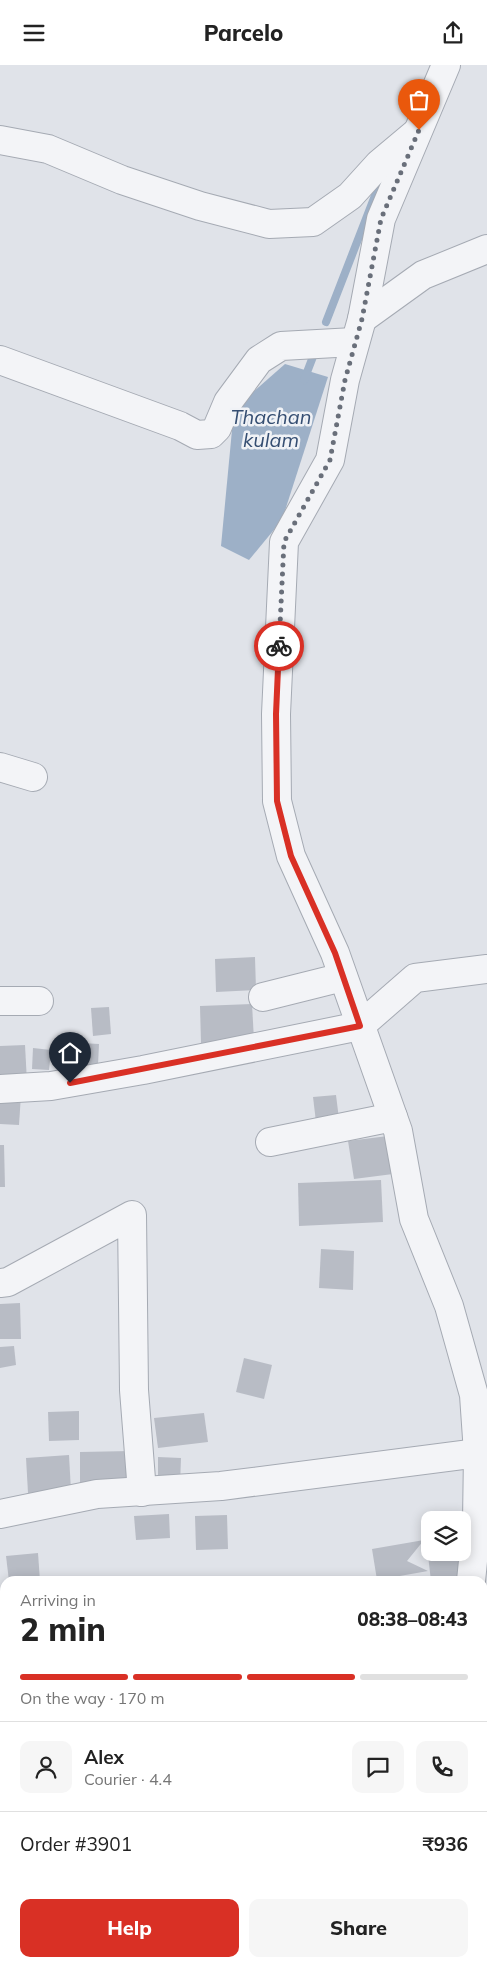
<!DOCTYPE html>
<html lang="en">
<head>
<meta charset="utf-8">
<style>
  :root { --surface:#fff; --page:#f6f6f6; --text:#222; --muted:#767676; --line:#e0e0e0; --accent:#d93025 }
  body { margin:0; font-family:Mulish,sans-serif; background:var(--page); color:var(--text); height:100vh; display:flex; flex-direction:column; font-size:19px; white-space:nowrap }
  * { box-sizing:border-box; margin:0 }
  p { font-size:16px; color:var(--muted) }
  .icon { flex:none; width:28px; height:28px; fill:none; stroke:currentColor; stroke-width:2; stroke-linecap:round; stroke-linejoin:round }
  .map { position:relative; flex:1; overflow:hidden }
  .side { position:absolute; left:0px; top:1511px; width:488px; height:391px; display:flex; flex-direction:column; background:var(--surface); border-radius:15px 15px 0 0; box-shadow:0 2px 12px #0003 }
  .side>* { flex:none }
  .fabs { position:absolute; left:421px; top:1446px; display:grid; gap:10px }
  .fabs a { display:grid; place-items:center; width:50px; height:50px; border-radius:10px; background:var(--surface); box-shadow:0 2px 12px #0003; font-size:25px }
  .pin { position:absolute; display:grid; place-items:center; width:42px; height:42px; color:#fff; margin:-51px -21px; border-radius:50% 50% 50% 0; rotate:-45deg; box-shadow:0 0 5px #0007 }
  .pin .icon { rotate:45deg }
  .courier { position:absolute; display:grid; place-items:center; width:50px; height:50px; margin:-25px; border:4px solid #d93025; border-radius:50%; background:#fff; color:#222; box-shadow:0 1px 6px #0007 }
  .headline em { font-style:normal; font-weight:800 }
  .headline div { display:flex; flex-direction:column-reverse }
  .headline { display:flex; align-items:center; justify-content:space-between; height:85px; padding:0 20px }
  h1 { font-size:32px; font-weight:800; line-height:38px }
  .bar { display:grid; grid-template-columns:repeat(4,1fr); gap:8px 5px; align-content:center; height:60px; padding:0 20px }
  .bar i { height:6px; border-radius:4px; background:var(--line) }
  .bar .active { background:var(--accent) }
  .bar p { grid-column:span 4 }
  .line { display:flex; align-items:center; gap:12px; padding:0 20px; border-top:1px solid var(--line) }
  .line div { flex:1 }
  .round { display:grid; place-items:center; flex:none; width:52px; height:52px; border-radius:10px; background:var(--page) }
  .action { display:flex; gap:10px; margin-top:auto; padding:10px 20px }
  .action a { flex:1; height:58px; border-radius:10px; background:var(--accent); color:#fff; font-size:20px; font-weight:800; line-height:58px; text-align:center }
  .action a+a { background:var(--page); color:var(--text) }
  header { display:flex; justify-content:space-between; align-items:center; height:65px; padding:0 20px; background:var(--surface); font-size:22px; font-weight:800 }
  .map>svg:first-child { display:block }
</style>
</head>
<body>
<header><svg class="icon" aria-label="menu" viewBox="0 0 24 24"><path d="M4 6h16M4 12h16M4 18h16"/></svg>Parcelo<svg class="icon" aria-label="share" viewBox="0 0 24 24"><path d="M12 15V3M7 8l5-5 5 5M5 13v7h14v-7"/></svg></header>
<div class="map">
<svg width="487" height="1902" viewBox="0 0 487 1902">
  <rect width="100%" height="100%" fill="#e0e3e9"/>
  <!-- water -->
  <polygon fill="#9db0c7" points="285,299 328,312 282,455 249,495 221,481 234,344"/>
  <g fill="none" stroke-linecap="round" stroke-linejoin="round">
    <!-- stream -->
    <g stroke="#9db0c7" stroke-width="8">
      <polyline points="326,257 383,110"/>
      <polyline points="304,315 314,289"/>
    </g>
  </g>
  <!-- building -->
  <g fill="#b8bcc5">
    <polygon points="255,892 256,925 216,927 215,894"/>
    <polygon points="252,939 254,975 201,978 200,941"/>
    <polygon points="109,942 111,969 93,971 91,943"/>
    <polygon points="81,978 99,979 98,1000 80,1000"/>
    <polygon points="25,980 27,1017 0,1018 0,981"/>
    <polygon points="33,983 51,985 49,1005 32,1004"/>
    <polygon points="0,1029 21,1030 19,1060 0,1059"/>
    <polygon points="336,1030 339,1054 316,1057 313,1032"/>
    <polygon points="388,1071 393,1109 354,1114 348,1076"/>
    <polygon points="0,1080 4,1080 5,1122 0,1122"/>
    <polygon points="381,1115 383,1157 299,1161 298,1118"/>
    <polygon points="321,1184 354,1186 353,1225 319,1223"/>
    <polygon points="20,1238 21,1274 0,1274 0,1239"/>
    <polygon points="14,1281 16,1300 0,1303 0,1282"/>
    <polygon points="244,1293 272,1300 264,1334 236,1327"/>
    <polygon points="79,1346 79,1375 49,1376 48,1347"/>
    <polygon points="204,1348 208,1377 158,1383 154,1353"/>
    <polygon points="131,1386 132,1420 80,1422 80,1387"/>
    <polygon points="69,1390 71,1426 28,1428 26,1393"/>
    <polygon points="158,1392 181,1393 180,1420 158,1419"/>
    <polygon points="169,1449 170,1473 136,1475 134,1451"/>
    <polygon points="227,1450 228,1484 196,1485 195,1451"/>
    <polygon points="426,1473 430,1473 430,1488 460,1488 463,1516 431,1516"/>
    <polygon points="424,1475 407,1496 428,1506 377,1515 372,1484"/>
    <polygon points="38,1488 40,1516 9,1516 6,1491"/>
    <polygon points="0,1643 5,1644 5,1676 0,1676"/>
    <polygon points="2,1781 5,1782 5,1825 0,1824"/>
    <polygon points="0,1843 2,1843 4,1881 0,1881"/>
    <polygon points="330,1898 367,1898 366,1902 329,1902"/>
  </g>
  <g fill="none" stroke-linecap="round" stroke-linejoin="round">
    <!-- minor casing -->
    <g stroke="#a5aab3" stroke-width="30">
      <g id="minor">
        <polyline points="446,0 381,154 362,254 345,315 330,395 284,477 276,649 277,736 291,791 335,888 398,1066 414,1154 449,1241 474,1330 478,1388 477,1456 471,1516"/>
        <polyline points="0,75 48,84 122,115 200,141 269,159 313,157 350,131 379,99 416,68"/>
        <polyline points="362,254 423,210 487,184"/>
        <polyline points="0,295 180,361 197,370 211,369 217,363 228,337 259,295 281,281 354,277"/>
        <polyline points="0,702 33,712"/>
        <polyline points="263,932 343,912"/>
        <polyline points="0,936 39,936"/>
        <polyline points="0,1024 51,1021 143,1005 360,961 415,913 487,904"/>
        <polyline points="270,1077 393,1052"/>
        <polyline points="0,1218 8,1217 132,1150 134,1325 142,1427"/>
        <polyline points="0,1449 97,1429 221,1421 478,1388"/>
        <polyline points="0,1693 5,1693"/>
        <polyline points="11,1898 38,1902"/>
        <polyline points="426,1902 428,1898"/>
      </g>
    </g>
    <!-- minor -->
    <use href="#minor" stroke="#f3f4f7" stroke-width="28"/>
  </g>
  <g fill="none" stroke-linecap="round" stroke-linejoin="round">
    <!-- done -->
    <polyline stroke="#696f7a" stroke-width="5" stroke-dasharray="0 9" points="279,581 284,477 330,395 345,315 362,254 381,154 419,65"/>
    <!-- route -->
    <polyline stroke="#d93025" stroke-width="6" points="70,1018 360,961 335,888 291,791 277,736 276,649 279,581"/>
  </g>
  <g text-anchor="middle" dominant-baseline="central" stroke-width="5" stroke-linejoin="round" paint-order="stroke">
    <!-- water labels -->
    <g font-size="20" font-style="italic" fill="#354e72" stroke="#f0f2f6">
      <text x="271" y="351">Thachan<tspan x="271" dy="23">kulam</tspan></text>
    </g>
  </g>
</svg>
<div class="fabs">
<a><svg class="icon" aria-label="layers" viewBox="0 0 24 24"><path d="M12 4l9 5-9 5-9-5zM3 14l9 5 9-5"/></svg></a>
</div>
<div class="pin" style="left:419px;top:65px;background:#ea580c"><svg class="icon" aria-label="bag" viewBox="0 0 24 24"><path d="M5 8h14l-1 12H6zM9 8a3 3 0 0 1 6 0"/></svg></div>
<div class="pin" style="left:70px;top:1018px;background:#1f2937"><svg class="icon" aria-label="home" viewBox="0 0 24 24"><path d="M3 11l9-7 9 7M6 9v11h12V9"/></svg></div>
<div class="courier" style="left:279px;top:581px"><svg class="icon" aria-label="bike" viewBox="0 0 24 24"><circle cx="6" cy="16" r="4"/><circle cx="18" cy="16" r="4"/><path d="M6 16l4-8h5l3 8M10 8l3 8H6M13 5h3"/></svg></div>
<section class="side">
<div class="headline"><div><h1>2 min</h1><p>Arriving in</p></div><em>08:38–08:43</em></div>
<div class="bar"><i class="active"></i><i class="active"></i><i class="active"></i><i></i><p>On the way · 170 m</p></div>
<div class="line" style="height:90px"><a class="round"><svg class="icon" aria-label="person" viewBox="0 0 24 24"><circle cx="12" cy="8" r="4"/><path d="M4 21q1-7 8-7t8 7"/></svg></a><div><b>Alex</b><p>Courier · 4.4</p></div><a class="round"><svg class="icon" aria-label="chat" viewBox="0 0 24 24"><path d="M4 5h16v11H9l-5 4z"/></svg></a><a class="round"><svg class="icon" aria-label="phone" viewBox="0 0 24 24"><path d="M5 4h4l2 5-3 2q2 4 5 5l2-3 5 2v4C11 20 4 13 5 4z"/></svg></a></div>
<div class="line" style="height:65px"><div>Order #3901</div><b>₹936</b></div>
<div class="action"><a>Help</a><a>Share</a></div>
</section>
</div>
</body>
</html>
